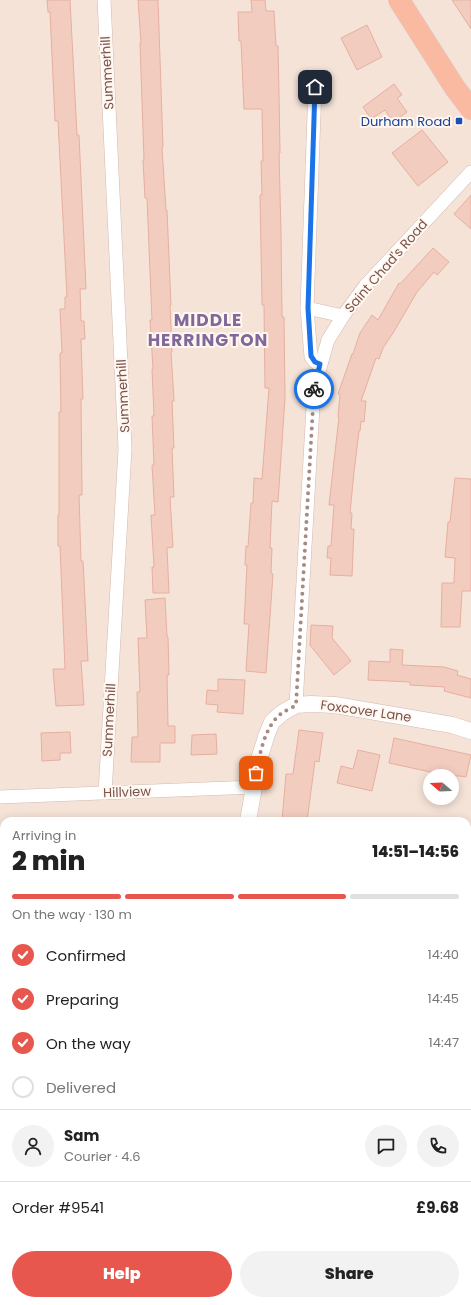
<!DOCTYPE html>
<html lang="en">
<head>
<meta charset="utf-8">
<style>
  :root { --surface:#fff; --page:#f2f2f2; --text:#222; --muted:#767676; --line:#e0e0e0; --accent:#e7574e }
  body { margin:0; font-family:Poppins,sans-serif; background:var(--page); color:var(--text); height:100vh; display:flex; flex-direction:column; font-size:15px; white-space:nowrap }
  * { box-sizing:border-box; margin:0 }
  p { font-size:13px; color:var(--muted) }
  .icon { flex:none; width:22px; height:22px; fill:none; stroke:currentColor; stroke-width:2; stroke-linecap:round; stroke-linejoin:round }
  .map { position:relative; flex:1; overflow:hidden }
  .sheet { position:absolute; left:0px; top:817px; width:471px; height:488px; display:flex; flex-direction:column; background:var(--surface); border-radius:12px 12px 0 0; box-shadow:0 2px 10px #0003 }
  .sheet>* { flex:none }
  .needle { width:26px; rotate:289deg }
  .tools { position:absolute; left:423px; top:769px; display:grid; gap:8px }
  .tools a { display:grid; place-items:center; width:36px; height:36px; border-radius:50%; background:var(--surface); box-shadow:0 2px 10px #0003; font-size:20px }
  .pin { position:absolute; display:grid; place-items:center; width:34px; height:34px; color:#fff; margin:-17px; border-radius:8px; box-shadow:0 2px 6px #0006 }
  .courier { position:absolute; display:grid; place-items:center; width:40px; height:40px; margin:-20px; border:3px solid #1a73e8; border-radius:50%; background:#fff; color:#222; box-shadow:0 1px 5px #0007 }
  .summary em { font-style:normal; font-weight:800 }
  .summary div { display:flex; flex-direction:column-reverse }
  .summary { display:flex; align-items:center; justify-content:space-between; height:68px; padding:0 12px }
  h1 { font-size:26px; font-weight:800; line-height:30px }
  .bar { display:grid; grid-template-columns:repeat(4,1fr); gap:6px 4px; align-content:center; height:48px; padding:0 12px }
  .bar i { height:5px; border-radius:3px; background:var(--line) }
  .bar .on { background:var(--accent) }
  .bar p { grid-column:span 4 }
  .line { display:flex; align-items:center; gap:10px; padding:0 12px; border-top:1px solid var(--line) }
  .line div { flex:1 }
  .round { display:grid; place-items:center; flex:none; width:42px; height:42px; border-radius:21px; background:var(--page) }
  ol { padding:0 12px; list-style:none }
  li { display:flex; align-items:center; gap:12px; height:44px }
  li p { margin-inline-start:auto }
  li .icon { padding:4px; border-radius:50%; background:var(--accent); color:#fff; stroke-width:4 }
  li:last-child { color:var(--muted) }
  li i { width:22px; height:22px; border:2px solid var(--line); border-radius:50% }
  .cta { display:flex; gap:8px; margin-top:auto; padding:8px 12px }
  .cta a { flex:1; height:46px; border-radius:24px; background:var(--accent); color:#fff; font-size:16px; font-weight:800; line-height:46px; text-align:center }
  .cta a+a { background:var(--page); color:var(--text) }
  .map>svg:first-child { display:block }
</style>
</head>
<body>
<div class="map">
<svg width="471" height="1305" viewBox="0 0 471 1305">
  <rect width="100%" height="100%" fill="#fdf2e9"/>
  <!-- residential -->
  <path fill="#f5e3d7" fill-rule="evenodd" d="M0,0H471V1010H467V821H4V896H0ZM430,776H452V798H430Z"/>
  <!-- green -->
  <polygon fill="#dbebc7" points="467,1010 471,1010 471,1305 207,1305 207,1301 467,1301"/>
  <!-- building -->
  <g fill="#f3ccc0" stroke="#e6afa0">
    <polygon points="47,0 70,0 77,135 79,135 86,289 80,289 81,321 84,321 85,339 81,339 83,399 81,399 82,495 79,495 81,561 83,561 88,661 81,661 84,705 56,706 53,669 65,669 60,546 58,546 58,515 59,515 59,412 61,412 60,353 62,353 60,309 65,309 65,297 67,297 58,121 55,121 50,12 48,12"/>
    <polygon points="138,0 158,0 163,147 162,148 166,210 167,210 171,305 170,305 172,352 171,352 174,401 172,401 174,448 172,448 174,497 170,497 173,547 167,548 169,593 153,593 152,567 154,567 151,515 155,515 152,465 154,465 152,416 154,416 152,369 153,369 150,320 152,320 147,198 145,198 143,160 144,160 140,43 141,43"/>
    <polygon points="251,0 265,0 266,11 274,11 276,46 278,46 279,94 280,153 279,153 281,233 282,317 284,317 285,398 278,502 272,501 270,548 272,548 271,573 273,574 266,673 246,671 249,624 244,624 247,565 245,565 246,546 248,547 251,503 253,503 254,478 262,479 269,388 265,388 264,305 262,305 260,195 262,195 261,161 263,161 262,109 244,109 241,41 239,41 238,12 252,12"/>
    <polygon points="452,0 471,0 471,29"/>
    <polygon points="367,25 382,57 357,70 341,38"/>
    <polygon points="394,84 402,95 397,98 407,112 393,122 385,110 371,119 363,107"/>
    <polygon points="422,130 448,162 418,186 392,153"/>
    <polygon points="471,195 471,229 454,214"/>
    <polygon points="433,248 449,262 437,275 434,272 417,292 393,333 383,348 379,359 376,358 361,401 366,401 364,422 361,421 360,431 359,431 354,472 350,513 352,513 351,529 354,529 352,576 330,575 331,558 327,558 328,546 331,546 334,505 329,505 339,417 338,417 340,394 338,394 352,354 353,354 360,333 372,315 378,320 399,283 400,284"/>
    <polygon points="455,478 471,479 471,591 462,591 460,627 441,627 442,583 454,583 455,558 445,557 448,522 450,522"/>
    <polygon points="165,598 167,637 168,637 169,675 167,675 168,726 175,726 175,743 160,743 160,762 131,762 132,737 138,737 137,692 140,692 138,638 147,638 145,600"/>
    <polygon points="311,625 333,626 332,638 351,661 334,675 310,645"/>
    <polygon points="390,649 403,650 402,665 444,667 458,671 457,675 471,679 471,698 444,691 445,687 410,685 410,682 368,680 369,661 390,662"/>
    <polygon points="218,679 245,680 243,714 217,712 218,705 206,704 207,690 218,691"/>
    <polygon points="299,730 323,733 319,762 315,761 307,821 282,821 286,774 293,774"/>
    <polygon points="70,732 71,753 60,753 60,760 42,761 41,733"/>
    <polygon points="216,734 217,754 191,755 192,735"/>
    <polygon points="394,738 471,755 466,777 460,776 434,776 435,773 389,763"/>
    <polygon points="358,750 380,755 372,791 337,783 341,766 353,769"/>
  </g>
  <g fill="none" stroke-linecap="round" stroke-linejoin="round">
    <!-- minor casing -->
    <g stroke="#d2bab1" stroke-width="14">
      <g id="minor">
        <polyline points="104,0 125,449 105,793"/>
        <polyline points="315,87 307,308 311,357 315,362 320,364"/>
        <polyline points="307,308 343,316"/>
        <polyline points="296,705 314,389 328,340 343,316 365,286 471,172"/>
        <polyline points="0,797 254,787"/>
        <polyline points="467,1010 471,1010"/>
      </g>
    </g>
    <!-- tertiary casing -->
    <g stroke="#d2bab1" stroke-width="17">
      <g id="tertiary">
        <polyline points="248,821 259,759 267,734 272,722 282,713 296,705 311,704 335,705 452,725 471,731"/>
        <polyline points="0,1051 4,1051"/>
      </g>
    </g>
    <!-- trunk casing -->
    <g stroke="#d9cfcd" stroke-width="22">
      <polyline id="trunk" points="399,0 455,88 471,109"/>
    </g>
    <!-- minor -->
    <use href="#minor" stroke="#fff" stroke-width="13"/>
    <!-- tertiary -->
    <use href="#tertiary" stroke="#fff" stroke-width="16"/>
    <!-- trunk -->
    <use href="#trunk" stroke="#f9baa1" stroke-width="21"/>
  </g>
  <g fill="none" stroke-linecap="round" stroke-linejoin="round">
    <!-- done -->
    <path stroke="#a78b83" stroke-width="4" stroke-dasharray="0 7.2" d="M256,773C260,753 265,725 282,713C286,710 292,708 296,705L314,389"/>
    <!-- route -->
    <polyline stroke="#1a73e8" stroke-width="5" points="314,389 320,364 315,362 311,356 308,308 315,87"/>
  </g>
  <!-- markers -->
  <rect fill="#1a4fb4" stroke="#fff7f0" stroke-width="1.5" x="455" y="117" width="8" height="8" rx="2"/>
  <g text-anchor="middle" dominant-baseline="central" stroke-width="4" stroke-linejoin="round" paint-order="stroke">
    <!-- street labels -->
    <g font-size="13" fill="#78544c" stroke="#fff7f0">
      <text transform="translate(107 73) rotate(-93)">Summerhill</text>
      <text transform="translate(386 266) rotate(-49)">Saint Chad's Road</text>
      <text transform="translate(123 396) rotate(-93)">Summerhill</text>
      <text transform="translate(366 711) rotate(8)">Foxcover Lane</text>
      <text transform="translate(109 720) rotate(-87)">Summerhill</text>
      <text transform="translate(127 792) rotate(-2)">Hillview</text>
    </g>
    <!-- transit labels -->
    <g font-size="13" fill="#164399" stroke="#fff7f0" text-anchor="end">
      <text x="451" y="121">Durham Road</text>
    </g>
    <!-- district labels -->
    <g font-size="17" font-weight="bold" letter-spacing="1" fill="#81689b" stroke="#fff7f0">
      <text x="208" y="320">MIDDLE<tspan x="208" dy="20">HERRINGTON</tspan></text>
    </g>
  </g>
</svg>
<div class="tools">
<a><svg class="needle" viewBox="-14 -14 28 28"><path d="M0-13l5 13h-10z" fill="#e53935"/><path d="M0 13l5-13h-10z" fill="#767676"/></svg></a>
</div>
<div class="pin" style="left:256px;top:773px;background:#ea580c"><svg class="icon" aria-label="bag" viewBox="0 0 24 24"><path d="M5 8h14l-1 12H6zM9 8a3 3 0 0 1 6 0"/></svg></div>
<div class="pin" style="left:315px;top:87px;background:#1f2937"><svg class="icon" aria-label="home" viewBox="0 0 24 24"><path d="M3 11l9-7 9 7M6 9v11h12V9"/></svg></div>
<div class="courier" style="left:314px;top:389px"><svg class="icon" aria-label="bike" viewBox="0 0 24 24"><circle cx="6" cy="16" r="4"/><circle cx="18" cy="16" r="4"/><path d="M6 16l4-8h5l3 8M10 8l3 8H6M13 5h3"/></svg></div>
<section class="sheet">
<div class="summary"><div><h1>2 min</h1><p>Arriving in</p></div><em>14:51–14:56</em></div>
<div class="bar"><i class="on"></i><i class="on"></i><i class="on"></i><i></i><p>On the way · 130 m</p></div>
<ol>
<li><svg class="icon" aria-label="check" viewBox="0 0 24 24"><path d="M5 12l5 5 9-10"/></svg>Confirmed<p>14:40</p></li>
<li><svg class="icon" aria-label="check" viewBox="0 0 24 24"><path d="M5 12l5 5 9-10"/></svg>Preparing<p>14:45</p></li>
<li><svg class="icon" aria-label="check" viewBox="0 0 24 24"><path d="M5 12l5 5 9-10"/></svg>On the way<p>14:47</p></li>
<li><i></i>Delivered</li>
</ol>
<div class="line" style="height:72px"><a class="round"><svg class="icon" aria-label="person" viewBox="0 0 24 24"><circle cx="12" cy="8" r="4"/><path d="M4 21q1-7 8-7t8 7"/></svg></a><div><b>Sam</b><p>Courier · 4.6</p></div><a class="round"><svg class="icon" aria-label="chat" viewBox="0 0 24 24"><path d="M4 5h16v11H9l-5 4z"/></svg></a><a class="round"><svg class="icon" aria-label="phone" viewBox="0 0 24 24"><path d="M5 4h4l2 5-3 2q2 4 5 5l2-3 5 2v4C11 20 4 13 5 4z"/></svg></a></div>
<div class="line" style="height:52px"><div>Order #9541</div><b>£9.68</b></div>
<div class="cta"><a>Help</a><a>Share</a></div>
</section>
</div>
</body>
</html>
